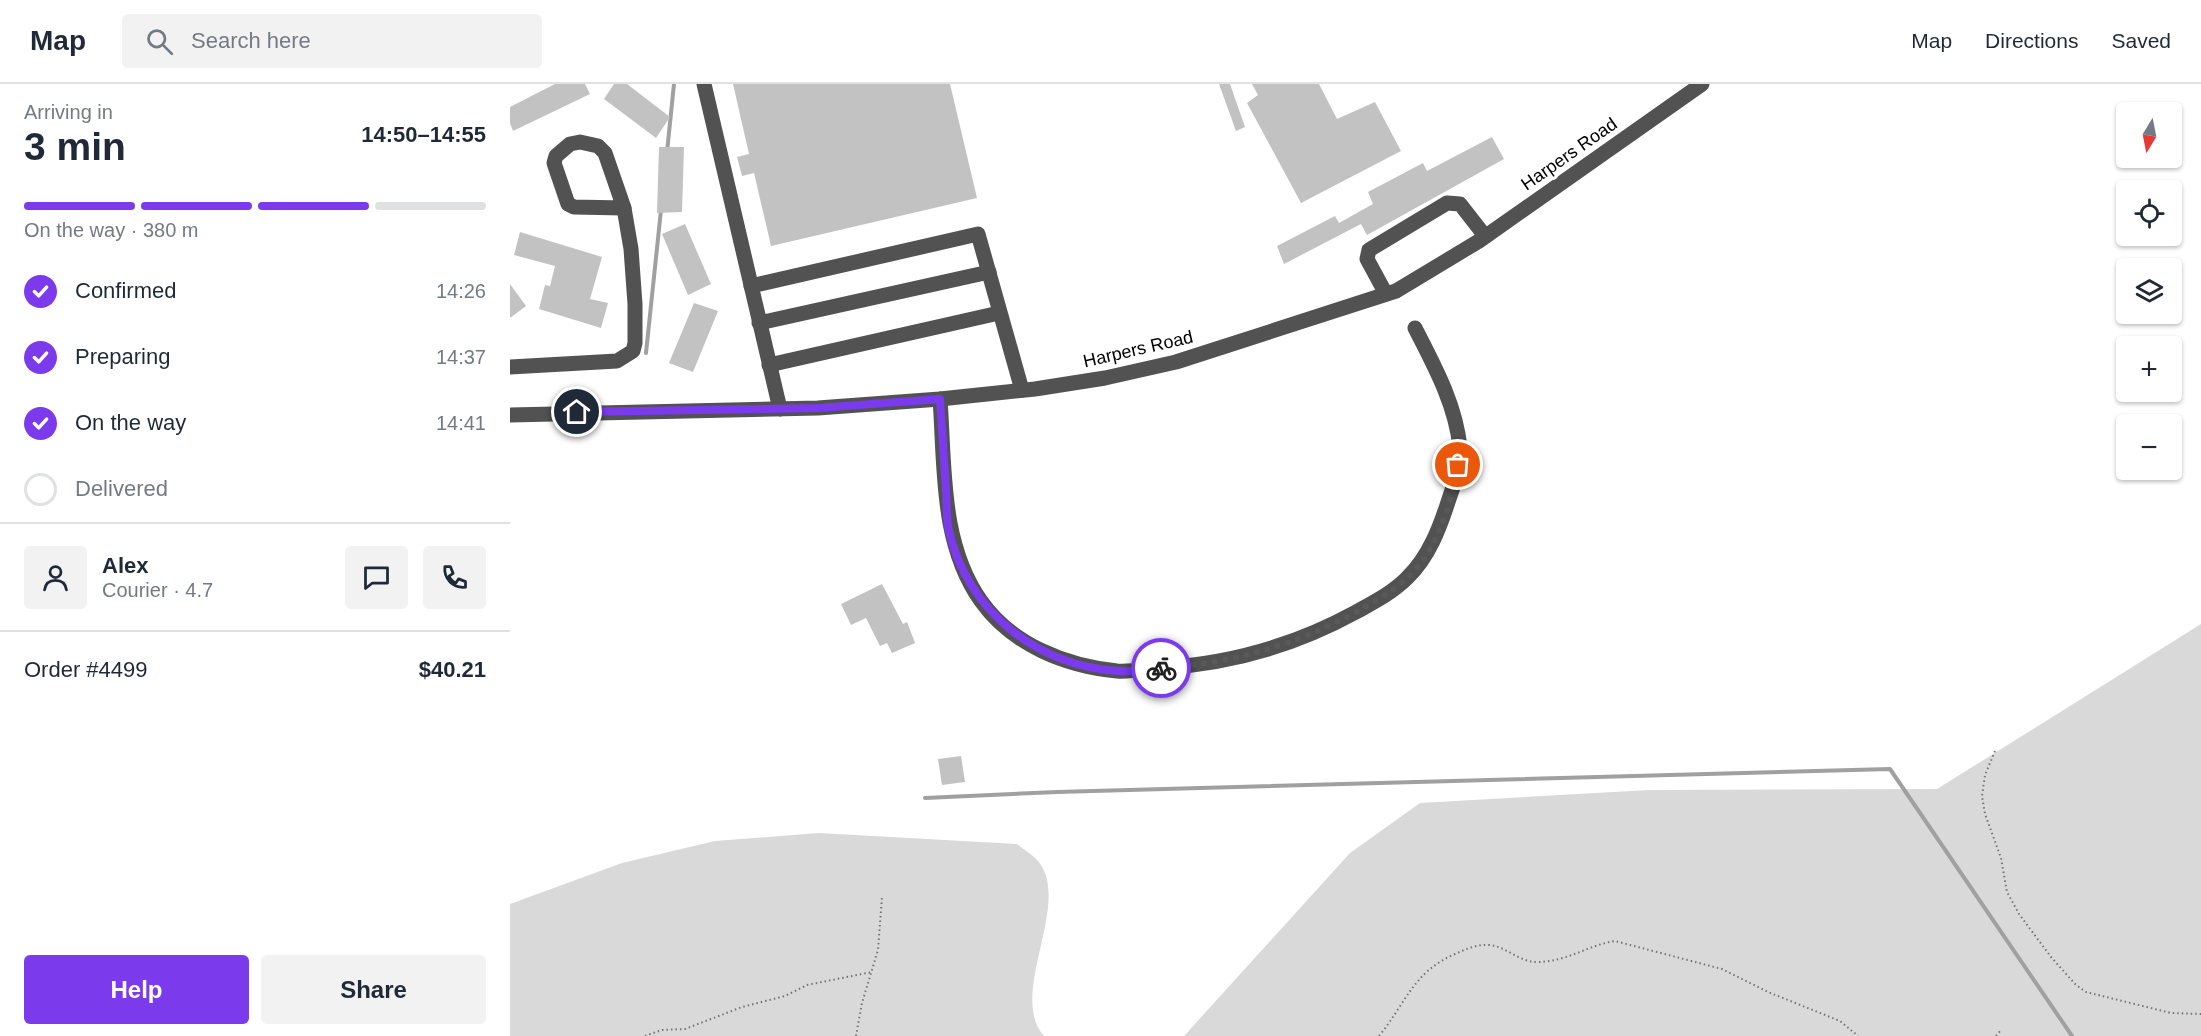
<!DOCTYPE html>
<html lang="en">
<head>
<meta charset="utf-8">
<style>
  :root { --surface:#fff; --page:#f2f2f3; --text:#1f2937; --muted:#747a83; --line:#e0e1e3; --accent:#7c3aed }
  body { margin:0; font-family:Helvetica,sans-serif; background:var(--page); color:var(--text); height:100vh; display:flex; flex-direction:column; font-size:22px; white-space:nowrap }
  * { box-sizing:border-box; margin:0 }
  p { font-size:20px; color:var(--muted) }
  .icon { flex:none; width:33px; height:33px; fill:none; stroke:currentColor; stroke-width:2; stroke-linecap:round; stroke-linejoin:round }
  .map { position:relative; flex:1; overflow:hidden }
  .drawer { display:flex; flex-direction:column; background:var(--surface); width:510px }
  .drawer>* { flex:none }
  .needle { width:39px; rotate:190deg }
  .controls { position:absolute; left:1606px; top:18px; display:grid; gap:12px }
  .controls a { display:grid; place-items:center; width:66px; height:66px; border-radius:6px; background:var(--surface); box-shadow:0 2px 4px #0004; font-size:30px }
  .pin { position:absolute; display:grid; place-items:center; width:51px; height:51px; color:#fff; margin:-26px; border:3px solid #fff; border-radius:50%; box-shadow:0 2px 6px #0007 }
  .courier { position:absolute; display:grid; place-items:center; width:60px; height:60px; margin:-30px; border:4px solid #7c3aed; border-radius:50%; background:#fff; color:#222; box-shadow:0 2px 8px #0007 }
  .headline em { font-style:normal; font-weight:700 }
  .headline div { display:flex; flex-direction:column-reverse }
  .headline { display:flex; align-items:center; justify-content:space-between; height:102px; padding:0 24px }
  h1 { font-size:39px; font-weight:700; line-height:45px }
  .bar { display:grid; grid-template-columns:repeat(4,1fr); gap:9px 6px; align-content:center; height:72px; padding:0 24px }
  .bar i { height:8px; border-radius:4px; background:var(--line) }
  .bar .on { background:var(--accent) }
  .bar p { grid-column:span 4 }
  .line { display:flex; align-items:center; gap:15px; padding:0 24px; border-top:2px solid var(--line) }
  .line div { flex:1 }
  .round { display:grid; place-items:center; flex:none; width:63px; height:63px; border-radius:6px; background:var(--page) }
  ol { padding:0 24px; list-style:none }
  li { display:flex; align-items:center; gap:18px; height:66px }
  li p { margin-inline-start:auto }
  li .icon { padding:6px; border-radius:50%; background:var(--accent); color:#fff; stroke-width:4 }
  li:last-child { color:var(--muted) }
  li i { width:33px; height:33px; border:3px solid var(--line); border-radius:50% }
  .primary-button { display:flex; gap:12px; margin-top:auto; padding:12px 24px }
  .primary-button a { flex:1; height:69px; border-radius:6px; background:var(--accent); color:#fff; font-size:24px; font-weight:700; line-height:69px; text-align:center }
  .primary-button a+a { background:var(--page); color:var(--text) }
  header { display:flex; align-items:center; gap:36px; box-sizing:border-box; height:84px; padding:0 30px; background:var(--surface); border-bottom:2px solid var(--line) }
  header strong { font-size:28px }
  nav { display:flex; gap:33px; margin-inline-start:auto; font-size:21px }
  .search { width:420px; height:54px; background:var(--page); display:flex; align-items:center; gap:15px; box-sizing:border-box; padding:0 21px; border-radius:6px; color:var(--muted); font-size:22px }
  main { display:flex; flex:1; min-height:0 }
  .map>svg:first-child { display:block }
</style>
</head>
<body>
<header>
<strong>Map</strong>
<div class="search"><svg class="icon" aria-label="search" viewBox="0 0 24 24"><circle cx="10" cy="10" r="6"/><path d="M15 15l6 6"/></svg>Search here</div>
<nav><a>Map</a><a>Directions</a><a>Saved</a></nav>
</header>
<main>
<section class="drawer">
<div class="headline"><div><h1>3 min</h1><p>Arriving in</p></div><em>14:50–14:55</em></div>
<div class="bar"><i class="on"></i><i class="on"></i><i class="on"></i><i></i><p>On the way · 380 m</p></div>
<ol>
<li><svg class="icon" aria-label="check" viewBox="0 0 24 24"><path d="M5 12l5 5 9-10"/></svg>Confirmed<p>14:26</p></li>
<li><svg class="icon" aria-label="check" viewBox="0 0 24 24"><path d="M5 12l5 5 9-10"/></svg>Preparing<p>14:37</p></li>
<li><svg class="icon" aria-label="check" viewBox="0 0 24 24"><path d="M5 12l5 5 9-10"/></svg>On the way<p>14:41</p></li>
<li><i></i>Delivered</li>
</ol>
<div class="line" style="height:108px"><a class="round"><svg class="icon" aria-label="person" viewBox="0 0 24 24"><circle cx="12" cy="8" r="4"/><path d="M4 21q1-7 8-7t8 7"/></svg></a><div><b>Alex</b><p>Courier · 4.7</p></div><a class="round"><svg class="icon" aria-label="chat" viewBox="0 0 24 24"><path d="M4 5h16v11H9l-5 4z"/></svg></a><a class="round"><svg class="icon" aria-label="phone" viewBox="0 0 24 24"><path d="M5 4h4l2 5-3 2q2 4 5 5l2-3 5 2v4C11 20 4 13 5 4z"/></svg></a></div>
<div class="line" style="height:78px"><div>Order #4499</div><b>$40.21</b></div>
<div class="primary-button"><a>Help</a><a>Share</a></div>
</section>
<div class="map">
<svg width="1691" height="952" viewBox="0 0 1691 952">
  <rect width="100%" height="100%" fill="#fff"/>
  <!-- green -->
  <g fill="#d9d9d9">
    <polygon points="1691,540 1691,952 674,952 840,769 910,719 1139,706 1427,705"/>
    <path d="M309,749L507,760C513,765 523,771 528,777C563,819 497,911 534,952H0V820L112,779L205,757Z"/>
  </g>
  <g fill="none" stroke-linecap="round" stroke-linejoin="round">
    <!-- stream -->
    <g stroke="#a0a0a0" stroke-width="4">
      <polyline points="157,68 164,0"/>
      <polyline points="136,269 151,126"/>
      <polyline points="415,714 547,708 1380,685 1562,952"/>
    </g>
  </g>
  <!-- building -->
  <g fill="#c2c2c2">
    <polygon points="45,0 75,0 80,10 3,47 0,39 0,23"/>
    <polygon points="104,0 117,0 160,33 146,54 94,15"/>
    <polygon points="223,0 440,0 467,114 261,162 244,89 232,92 227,73 239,70"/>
    <polygon points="709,0 720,0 735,43 726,47"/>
    <polygon points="742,0 809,0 827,35 865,18 891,67 791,119 737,19 748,11"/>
    <polygon points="982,53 994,75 857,151 851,140 774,180 767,162 825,132 829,139 863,120 858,108 913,79 917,87"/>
    <polygon points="149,63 174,63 172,128 147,129"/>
    <polygon points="175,140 201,200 178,211 152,150"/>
    <polygon points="10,148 92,173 80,215 98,219 91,244 29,225 35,201 40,202 45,182 4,171"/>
    <polygon points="0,200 16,222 0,234"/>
    <polygon points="184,219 208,227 183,288 159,279"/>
    <polygon points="372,500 393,540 397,538 405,559 382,569 377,559 370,562 356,534 341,541 331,520"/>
    <polygon points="451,672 455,698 432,701 428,675"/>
  </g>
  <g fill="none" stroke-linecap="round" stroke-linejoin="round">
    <!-- path -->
    <g stroke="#747474" stroke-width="2" stroke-dasharray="1.5 3" stroke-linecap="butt">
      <polyline points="1485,667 1475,691 1472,712 1475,730 1491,774 1497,808 1509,830 1541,873 1566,901 1576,908 1661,929 1691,930"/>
      <polyline points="135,952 152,946 175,945 232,923 275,912 297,901 362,888"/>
      <polyline points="346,952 352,919 368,866 372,813"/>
      <path d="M869,952C896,919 903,888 945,870C956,865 967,860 980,861C997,863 1009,878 1027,878C1057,878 1078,861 1105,857L1212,885L1258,908L1330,937L1348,952"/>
      <polyline points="1486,952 1491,946"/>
    </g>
    <!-- minor -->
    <g stroke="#525252" stroke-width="15">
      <polyline points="194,0 270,325"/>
      <polygon points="70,58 88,62 95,69 114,124 64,123 58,120 44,79 46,72 60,60"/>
      <polyline points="241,202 468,150 512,306"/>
      <polyline points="876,210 857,175 859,166 937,119 950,120 975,152"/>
      <polyline points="249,239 479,188"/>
      <polyline points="259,281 489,229"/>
      <polyline points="0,283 107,277 123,267 125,259 125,220 121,165 114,124"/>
      <path d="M430,315C435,383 430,459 471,517C502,561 556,582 607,587C621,588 636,585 650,584C721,580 784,562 846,528C864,518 882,509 897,494C919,473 930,443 939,415C944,400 952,380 950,364C946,321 924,281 905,244"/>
      <polyline points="0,331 308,324 430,315 525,305 595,294 666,278 886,207 969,157 1192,0"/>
    </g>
  </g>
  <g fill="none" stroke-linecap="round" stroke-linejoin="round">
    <!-- done -->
    <path stroke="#595959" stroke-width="6" stroke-dasharray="0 10.8" d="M651,584C723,579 783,562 846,528C871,514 898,499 914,475C932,447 943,413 948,381"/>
    <!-- route -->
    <path stroke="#7c3aed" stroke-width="8" d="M67,328L308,324L430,315C432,345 434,375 436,406C437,419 436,434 439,447C457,527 529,584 610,587C623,588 638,585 651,584"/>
  </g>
  <g text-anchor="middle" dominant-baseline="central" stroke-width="6" stroke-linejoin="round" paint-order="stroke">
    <!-- street labels -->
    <g font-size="18" fill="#000" stroke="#fff">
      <text transform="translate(1059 70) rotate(-35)">Harpers Road</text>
      <text transform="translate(628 265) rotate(-13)">Harpers Road</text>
    </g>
  </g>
</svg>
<div class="controls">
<a><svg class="needle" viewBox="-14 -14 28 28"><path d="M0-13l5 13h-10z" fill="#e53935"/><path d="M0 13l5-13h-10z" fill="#747a83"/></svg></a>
<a><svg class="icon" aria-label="locate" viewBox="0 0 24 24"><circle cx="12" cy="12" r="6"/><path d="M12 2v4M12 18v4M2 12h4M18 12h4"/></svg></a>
<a><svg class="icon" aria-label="layers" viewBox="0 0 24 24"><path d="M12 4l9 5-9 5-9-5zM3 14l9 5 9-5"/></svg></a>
<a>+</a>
<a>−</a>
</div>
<div class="pin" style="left:948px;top:381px;background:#ea580c"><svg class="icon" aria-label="bag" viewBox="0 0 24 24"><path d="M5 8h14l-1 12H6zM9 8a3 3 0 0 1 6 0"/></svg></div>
<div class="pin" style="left:67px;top:328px;background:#1f2937"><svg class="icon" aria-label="home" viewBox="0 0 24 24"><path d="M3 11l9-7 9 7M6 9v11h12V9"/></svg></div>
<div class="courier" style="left:651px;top:584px"><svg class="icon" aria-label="bike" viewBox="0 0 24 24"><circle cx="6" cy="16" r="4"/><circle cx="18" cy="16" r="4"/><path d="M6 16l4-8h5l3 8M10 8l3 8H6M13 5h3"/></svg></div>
</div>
</main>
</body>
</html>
